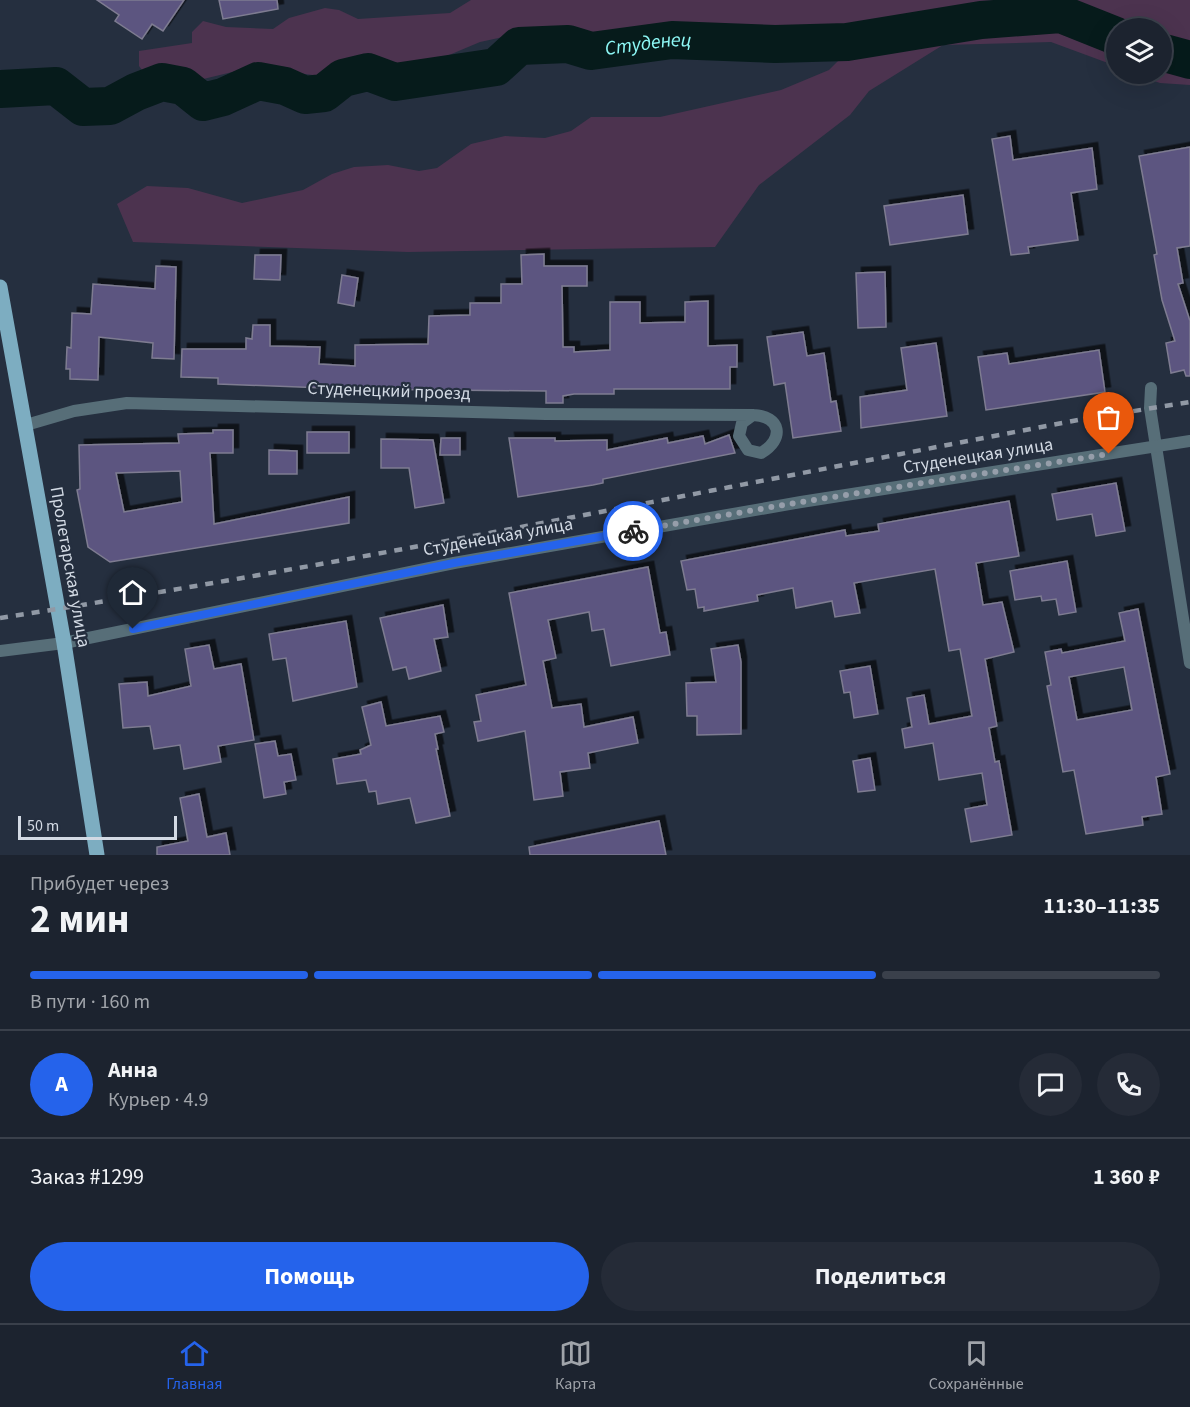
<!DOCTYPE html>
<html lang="ru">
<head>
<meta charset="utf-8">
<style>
  :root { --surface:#1c232f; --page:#252b37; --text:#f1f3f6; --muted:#a0a4aa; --line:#3a404b; --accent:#2563eb }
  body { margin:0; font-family:"Source Sans 3",sans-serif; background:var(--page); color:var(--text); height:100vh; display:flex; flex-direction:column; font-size:22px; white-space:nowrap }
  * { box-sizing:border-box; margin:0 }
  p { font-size:20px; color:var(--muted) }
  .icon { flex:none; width:33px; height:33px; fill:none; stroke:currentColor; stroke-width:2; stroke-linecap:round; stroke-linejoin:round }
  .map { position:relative; height:855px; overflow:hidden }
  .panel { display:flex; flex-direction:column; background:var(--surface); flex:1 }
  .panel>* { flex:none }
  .fabs { position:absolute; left:1106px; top:18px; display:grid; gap:12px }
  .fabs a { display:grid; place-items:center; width:66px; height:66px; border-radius:50%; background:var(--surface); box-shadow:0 6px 24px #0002,0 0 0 2px var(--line); font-size:30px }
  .scale { position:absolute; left:18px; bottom:15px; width:159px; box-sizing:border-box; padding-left:6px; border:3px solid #d3dae4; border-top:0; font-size:16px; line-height:21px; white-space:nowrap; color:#d3dae4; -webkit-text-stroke:4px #252f3f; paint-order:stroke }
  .pin { position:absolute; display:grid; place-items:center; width:51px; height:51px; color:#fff; margin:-62px -26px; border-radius:50% 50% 50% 0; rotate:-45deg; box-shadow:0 0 6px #0007 }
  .pin .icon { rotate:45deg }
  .courier { position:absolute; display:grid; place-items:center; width:60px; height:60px; margin:-30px; border:4px solid #2563eb; border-radius:50%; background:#fff; color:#222; box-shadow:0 2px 8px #0007 }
  .head em { font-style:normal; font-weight:700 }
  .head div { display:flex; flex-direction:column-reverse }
  .head { display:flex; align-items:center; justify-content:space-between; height:102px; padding:0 30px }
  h1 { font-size:39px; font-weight:700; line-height:45px }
  .bar { display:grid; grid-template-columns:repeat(4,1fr); gap:9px 6px; align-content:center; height:72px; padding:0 30px }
  .bar i { height:8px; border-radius:4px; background:var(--line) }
  .bar .selected { background:var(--accent) }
  .bar p { grid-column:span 4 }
  .line { display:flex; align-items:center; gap:15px; padding:0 30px; border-top:2px solid var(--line) }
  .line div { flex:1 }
  .round { display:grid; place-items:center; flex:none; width:63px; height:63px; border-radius:32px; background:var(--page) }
  .primary-button { display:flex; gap:12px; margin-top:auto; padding:12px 30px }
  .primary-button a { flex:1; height:69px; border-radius:36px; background:var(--accent); color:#fff; font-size:24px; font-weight:700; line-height:69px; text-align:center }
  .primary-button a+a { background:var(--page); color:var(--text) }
  .menu { display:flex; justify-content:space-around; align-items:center; height:84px; border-top:2px solid var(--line); background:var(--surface); font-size:16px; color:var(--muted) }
  .menu a { display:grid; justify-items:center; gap:3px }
  .menu .selected { color:var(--accent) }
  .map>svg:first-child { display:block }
</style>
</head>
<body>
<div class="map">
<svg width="1190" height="855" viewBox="0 0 1190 855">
  <defs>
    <filter id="shadow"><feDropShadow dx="5.5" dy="-5.5" stdDeviation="0" flood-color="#0009"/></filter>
  </defs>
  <rect width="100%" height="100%" fill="#252f3f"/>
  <!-- green -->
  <polygon fill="#4c334f" points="471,0 1190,0 1190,85 1160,83 1134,74 1161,74 1161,28 1116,28 1116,66 1051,42 943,45 869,91 850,115 759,185 715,247 408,252 133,242 117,204 147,186 188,188 242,203 303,190 332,174 354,167 388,165 419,171 437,168 471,144 505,136 545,138 571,131 591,117 660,117 781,90 829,70 849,50 841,35 825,28 616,37 526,32 480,42 442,58 328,77 253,67 195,81 148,78 139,66 139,51 192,43 192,32 203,21 226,27 273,29 289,18 325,8 339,10 358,19 450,13"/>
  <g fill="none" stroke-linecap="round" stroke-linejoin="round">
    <!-- river -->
    <g stroke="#061b1b" stroke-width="38">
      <polyline points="1161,52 1190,60"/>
      <path id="s1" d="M0,89L56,86L83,107L110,106L136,92L162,82L183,86L203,102L223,97L258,81L285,86L305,95L324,93L343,78L368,72L395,82L496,67L519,46L568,44L591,51L672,40L775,44L847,42L981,20L1061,14L1116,36"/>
    </g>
  </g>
  <!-- building -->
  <g fill="#5c5580" stroke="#7e7c91" stroke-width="1.5" fill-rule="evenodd" filter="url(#shadow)">
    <polygon points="97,0 184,0 163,31 152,24 142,39 115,21 119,15"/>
    <polygon points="219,0 277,0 278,9 223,19"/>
    <polygon points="1010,136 1013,160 1092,148 1097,189 1071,193 1078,240 1028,247 1029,253 1011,255 992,139"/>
    <polygon points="1190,147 1190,246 1177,248 1183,283 1178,284 1190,321 1190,376 1186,376 1184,370 1171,373 1166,343 1175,341 1162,300 1154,255 1157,254 1139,156"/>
    <polygon points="963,195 968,234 890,245 884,206"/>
    <polygon points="544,254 544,266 587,266 587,286 562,286 563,347 574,347 574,352 610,350 610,302 640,302 640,323 685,322 685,302 708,301 708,346 737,345 737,367 730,367 730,389 614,389 614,394 574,394 563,396 563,403 546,403 546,391 351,389 218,384 218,378 181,377 182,349 246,349 246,338 252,339 253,325 270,325 270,346 320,347 319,364 355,366 355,345 428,344 429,316 470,315 470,303 501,303 501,284 522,284 521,255"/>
    <polygon points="255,255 281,255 280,280 254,279"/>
    <polygon points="156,266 176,267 174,359 152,358 153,343 99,337 98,380 70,379 70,369 66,369 67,347 71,348 72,313 91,314 93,284 155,289"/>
    <polygon points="885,272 886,327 858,328 856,273"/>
    <polygon points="342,275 358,278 354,306 338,303"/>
    <polygon points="803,332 807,356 824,353 831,402 836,401 841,431 793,438 785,383 774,385 767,337"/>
    <polygon points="936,343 947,416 861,428 860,397 907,390 901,348"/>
    <polygon points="1099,350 1105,392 986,410 978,357 1007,353 1009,364"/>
    <path d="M213,430H233V453H210L214,524L349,497V523L110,562L88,547L77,490L80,489L79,445L179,443L178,434L213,433ZM180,471L182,502L124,512L116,473Z"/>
    <rect x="307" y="432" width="42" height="21"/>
    <polygon points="729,435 735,453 603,479 603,483 593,485 518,497 509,438 555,438 555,441 607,440 607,450 667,438 668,443 703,436 705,444"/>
    <polygon points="441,438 460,438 460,455 440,455"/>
    <polygon points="381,439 433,440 444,503 415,508 409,468 381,468"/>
    <polygon points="269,450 297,451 297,474 269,474"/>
    <polygon points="1116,483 1125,531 1096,536 1092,514 1057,520 1052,494"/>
    <polygon points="1009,501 1019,556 976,563 983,605 1002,602 1014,652 985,659 997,726 989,728 995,762 999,761 1012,835 971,842 965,809 987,805 982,773 939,780 933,743 905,748 902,729 912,727 907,698 924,695 929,724 972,716 960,649 949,651 935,569 854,583 860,613 835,617 832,601 796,608 793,588 757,595 758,601 704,611 704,607 698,608 695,589 687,590 681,561 845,530 846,536 879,531 878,524"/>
    <polygon points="1067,561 1076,612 1059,615 1056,599 1042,601 1041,596 1015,600 1010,571"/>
    <polygon points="648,567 660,633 666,632 670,655 611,666 604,629 592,631 589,612 548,620 556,658 543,661 552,708 581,704 584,727 633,717 638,743 588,753 590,768 560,772 563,796 534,800 525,731 478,741 474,722 481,721 476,695 526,685 509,593"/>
    <polygon points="443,605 448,637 434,639 441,671 409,679 406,667 393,670 380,618"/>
    <path d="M1138,609L1170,774L1156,777L1162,814L1142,817L1143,825L1086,834L1074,770L1063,772L1047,686L1051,685L1045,652L1061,649L1062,653L1125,641L1119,613ZM1124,667L1132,710L1077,720L1069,677Z"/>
    <polygon points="346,621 357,687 293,701 286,658 273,660 269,634"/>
    <polygon points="209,645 214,669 241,664 254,740 218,746 221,762 184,769 180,745 154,749 150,726 123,728 119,684 147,682 148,696 191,686 185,649"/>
    <polygon points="738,645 741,662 741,734 697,735 697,716 687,716 686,683 716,682 711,649"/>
    <polygon points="870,666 878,714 854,718 850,692 844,693 840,671"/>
    <polygon points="381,702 386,726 440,716 444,732 435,734 438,749 436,749 450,816 416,823 410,798 378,804 376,791 369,792 366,780 337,784 333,759 361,754 360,750 371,745 362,707"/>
    <polygon points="275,741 278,756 291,754 296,780 284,782 286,794 264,798 255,744"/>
    <polygon points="870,758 875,790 858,792 853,761"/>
    <polygon points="199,794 207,837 226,833 230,855 157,855 157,847 188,841 180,798"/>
    <polygon points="659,821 666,855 530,855 529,847"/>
  </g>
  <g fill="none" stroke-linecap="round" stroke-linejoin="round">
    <!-- minor -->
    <g stroke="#576e78" stroke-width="12">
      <polyline points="1151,388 1150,408 1190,663"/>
      <path d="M26,425L74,411L127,403L546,414L753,415C781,416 785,439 761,453L748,450L739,436L742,423L753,415"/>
      <polyline points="64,643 454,563 801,502 1190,441"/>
    </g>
    <!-- tertiary -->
    <polyline stroke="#576e78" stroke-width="12" points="0,651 64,643"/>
    <!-- primary -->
    <polyline stroke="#7dadc1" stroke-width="15" points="0,287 64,643 97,855"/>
    <!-- rail -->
    <path stroke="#9199a5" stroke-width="4.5" stroke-dasharray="8 8" stroke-linecap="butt" d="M0,618C361,562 719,488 1078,420L1190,402"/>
  </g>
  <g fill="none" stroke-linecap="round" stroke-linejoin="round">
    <!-- done -->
    <polyline stroke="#969eaa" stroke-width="6" stroke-dasharray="0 10.8" points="633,531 801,502 1109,454"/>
    <!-- route -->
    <polyline stroke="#2563eb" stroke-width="8" points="133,629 454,563 633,531"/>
  </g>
  <g text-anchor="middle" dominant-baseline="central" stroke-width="4.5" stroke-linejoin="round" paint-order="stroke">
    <!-- street labels -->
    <g font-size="18" fill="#d3dae4" stroke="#252f3f">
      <text transform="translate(389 391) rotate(2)">Студенецкий проезд</text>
      <text transform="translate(978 456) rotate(-9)">Студенецкая улица</text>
      <text transform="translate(498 537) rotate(-10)">Студенецкая улица</text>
      <text transform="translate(70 567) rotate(80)">Пролетарская улица</text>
    </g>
    <!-- water labels -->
    <g font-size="20" font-style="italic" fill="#8ef9f7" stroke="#252f3f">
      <text stroke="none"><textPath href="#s1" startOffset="692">Студенец</textPath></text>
    </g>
  </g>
</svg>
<div class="fabs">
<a><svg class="icon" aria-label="layers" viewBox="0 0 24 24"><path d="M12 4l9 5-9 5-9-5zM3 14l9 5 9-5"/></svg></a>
</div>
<div class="scale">50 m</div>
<div class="pin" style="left:1109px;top:454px;background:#ea580c"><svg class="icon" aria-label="bag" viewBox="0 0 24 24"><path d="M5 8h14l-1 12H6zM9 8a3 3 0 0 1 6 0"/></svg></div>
<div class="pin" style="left:133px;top:629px;background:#1f2937"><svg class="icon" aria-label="home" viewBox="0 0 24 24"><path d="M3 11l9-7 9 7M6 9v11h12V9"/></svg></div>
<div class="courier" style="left:633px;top:531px"><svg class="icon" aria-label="bike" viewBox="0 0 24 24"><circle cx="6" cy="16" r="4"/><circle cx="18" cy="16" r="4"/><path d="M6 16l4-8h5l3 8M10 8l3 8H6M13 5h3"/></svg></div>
</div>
<section class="panel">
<div class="head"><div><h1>2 мин</h1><p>Прибудет через</p></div><em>11:30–11:35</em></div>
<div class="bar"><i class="selected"></i><i class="selected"></i><i class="selected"></i><i></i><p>В пути · 160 m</p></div>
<div class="line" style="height:108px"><b class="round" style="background:var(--accent);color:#fff">А</b><div><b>Анна</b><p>Курьер · 4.9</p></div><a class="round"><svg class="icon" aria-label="chat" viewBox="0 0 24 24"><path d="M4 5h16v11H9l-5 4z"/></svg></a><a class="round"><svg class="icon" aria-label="phone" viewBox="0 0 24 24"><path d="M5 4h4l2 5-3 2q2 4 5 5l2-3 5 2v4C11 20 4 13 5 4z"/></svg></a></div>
<div class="line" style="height:78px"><div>Заказ #1299</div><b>1 360 ₽</b></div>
<div class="primary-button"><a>Помощь</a><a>Поделиться</a></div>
</section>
<nav class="menu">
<a class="selected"><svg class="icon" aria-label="home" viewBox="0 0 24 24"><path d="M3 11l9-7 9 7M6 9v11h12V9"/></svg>Главная</a>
<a><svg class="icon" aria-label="map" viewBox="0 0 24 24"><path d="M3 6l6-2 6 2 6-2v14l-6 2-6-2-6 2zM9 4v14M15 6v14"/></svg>Карта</a>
<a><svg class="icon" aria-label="saved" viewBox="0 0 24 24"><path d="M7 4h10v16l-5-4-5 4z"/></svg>Сохранённые</a>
</nav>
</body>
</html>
